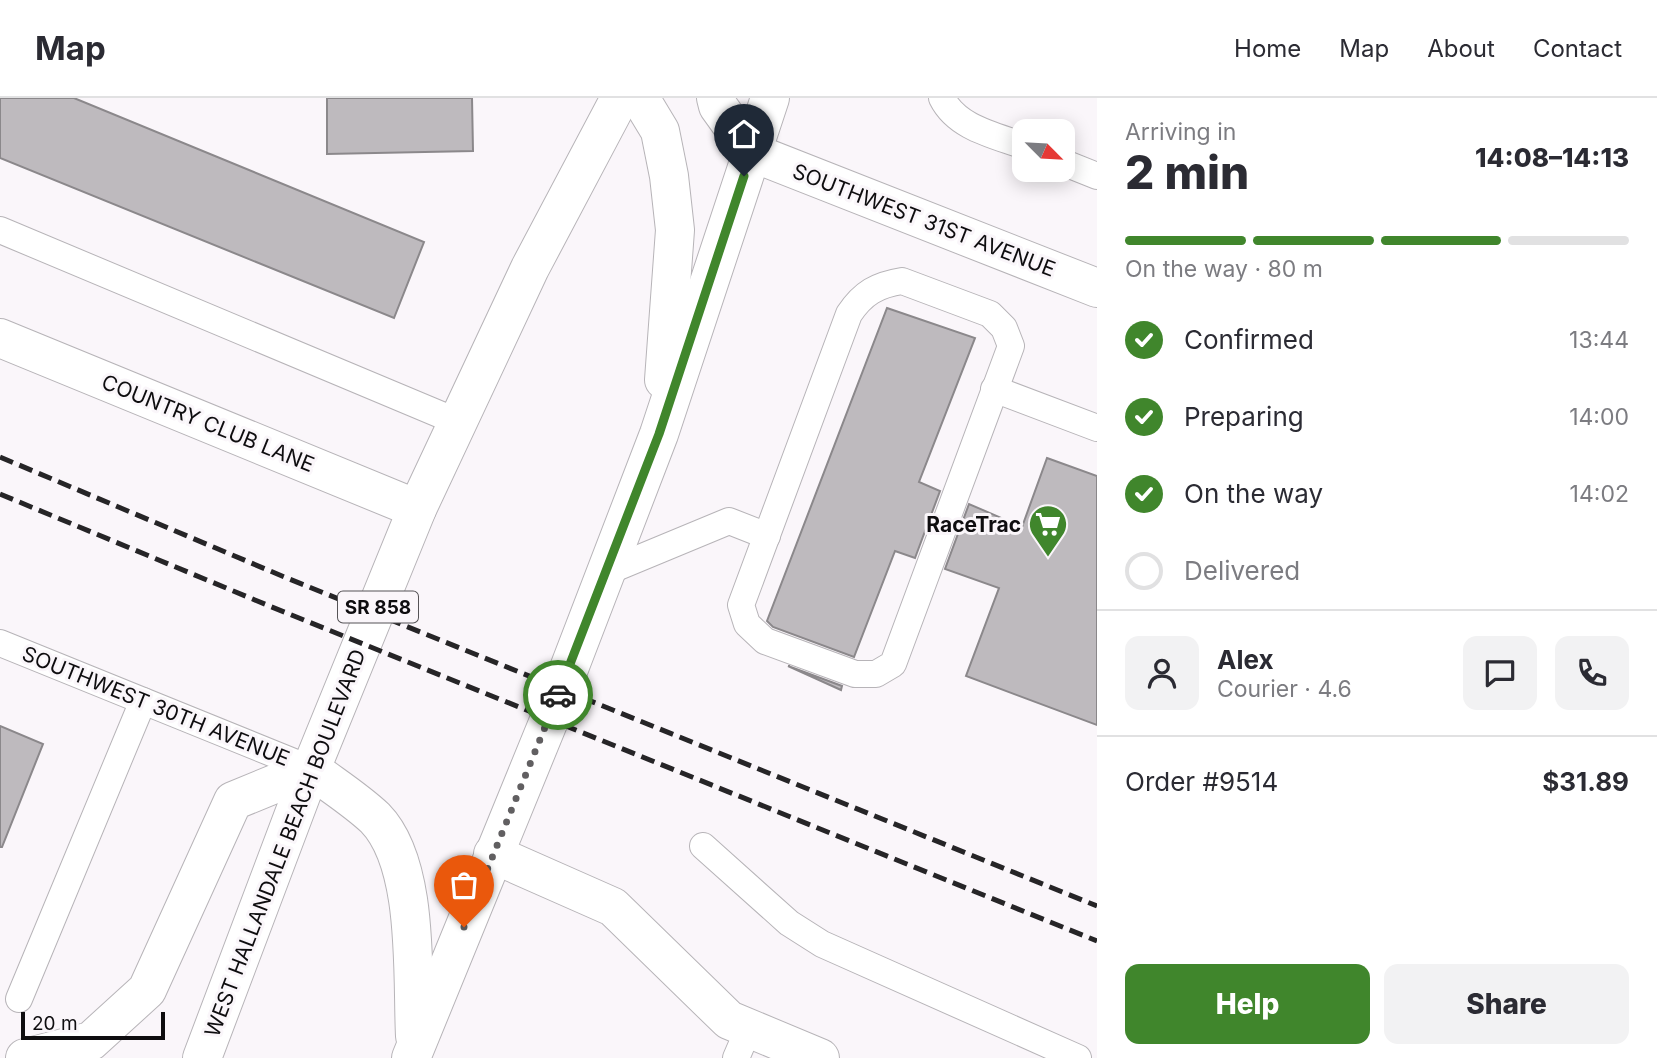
<!DOCTYPE html>
<html lang="en">
<head>
<meta charset="utf-8">
<style>
  :root { --surface:#fff; --page:#f2f2f3; --text:#2b2b33; --muted:#7c7c81; --line:#e1e1e2; --accent:#40862c }
  body { margin:0; font-family:Inter,sans-serif; background:var(--page); color:var(--text); height:100vh; display:flex; flex-direction:column; font-size:26px; white-space:nowrap }
  * { box-sizing:border-box; margin:0 }
  p { font-size:23px; color:var(--muted) }
  .icon { flex:none; width:38px; height:38px; fill:none; stroke:currentColor; stroke-width:2; stroke-linecap:round; stroke-linejoin:round }
  .map { position:relative; flex:1; overflow:hidden }
  .sheet { display:flex; flex-direction:column; background:var(--surface); width:560px }
  .sheet>* { flex:none }
  .needle { width:46px; rotate:114deg }
  .controls { position:absolute; left:1012px; top:21px; display:grid; gap:14px }
  .controls a { display:grid; place-items:center; width:63px; height:63px; border-radius:14px; background:var(--surface); box-shadow:0 4px 18px #0003; font-size:35px }
  .scale { position:absolute; left:21px; bottom:18px; width:144px; box-sizing:border-box; padding-left:7px; border:4px solid #0e0d0f; border-top:0; font-size:19px; line-height:24px; white-space:nowrap; color:#0e0d0f; -webkit-text-stroke:5px #faf6fa; paint-order:stroke }
  .pin { position:absolute; display:grid; place-items:center; width:60px; height:60px; color:#fff; margin:-72px -30px; border-radius:50% 50% 50% 0; rotate:-45deg; box-shadow:0 0 7px #0007 }
  .pin .icon { rotate:45deg }
  .courier { position:absolute; display:grid; place-items:center; width:70px; height:70px; margin:-35px; border:5px solid #40862c; border-radius:50%; background:#fff; color:#222; box-shadow:0 2px 9px #0007 }
  .overview em { font-style:normal; font-weight:800 }
  .overview div { display:flex; flex-direction:column-reverse }
  .overview { display:flex; align-items:center; justify-content:space-between; height:119px; padding:0 28px }
  h1 { font-size:46px; font-weight:800; line-height:52px }
  .bar { display:grid; grid-template-columns:repeat(4,1fr); gap:10px 7px; align-content:center; height:84px; padding:0 28px }
  .bar i { height:9px; border-radius:5px; background:var(--line) }
  .bar .active { background:var(--accent) }
  .bar p { grid-column:span 4 }
  .line { display:flex; align-items:center; gap:18px; padding:0 28px; border-top:2px solid var(--line) }
  .line div { flex:1 }
  .round { display:grid; place-items:center; flex:none; width:74px; height:74px; border-radius:14px; background:var(--page) }
  ol { padding:0 28px; list-style:none }
  li { display:flex; align-items:center; gap:21px; height:77px }
  li p { margin-inline-start:auto }
  li .icon { padding:7px; border-radius:50%; background:var(--accent); color:#fff; stroke-width:4 }
  li:last-child { color:var(--muted) }
  li i { width:38px; height:38px; border:4px solid var(--line); border-radius:50% }
  .primary-button { display:flex; gap:14px; margin-top:auto; padding:14px 28px }
  .primary-button a { flex:1; height:80px; border-radius:14px; background:var(--accent); color:#fff; font-size:28px; font-weight:800; line-height:80px; text-align:center }
  .primary-button a+a { background:var(--page); color:var(--text) }
  header { display:flex; align-items:center; gap:42px; box-sizing:border-box; height:98px; padding:0 35px; background:var(--surface); border-bottom:2px solid var(--line) }
  header strong { font-size:33px }
  nav { display:flex; gap:38px; margin-inline-start:auto; font-size:24px }
  main { display:flex; flex:1; min-height:0 }
  .map>svg:first-child { display:block }
</style>
</head>
<body>
<header>
<strong>Map</strong>
<nav><a>Home</a><a>Map</a><a>About</a><a>Contact</a></nav>
</header>
<main>
<div class="map">
<svg width="1097" height="960" viewBox="0 0 1097 960">
  <rect width="100%" height="100%" fill="#faf6fa"/>
  <!-- building -->
  <g fill="#bebabe" stroke="#8b888b" stroke-width="2">
    <polygon points="0,0 74,0 424,144 394,220 0,60"/>
    <polygon points="327,0 472,0 473,53 327,56"/>
    <polygon points="887,210 975,240 919,384 940,393 915,460 895,453 854,559 773,529 767,523"/>
    <polygon points="1047,360 1097,378 1097,627 966,578 999,490 945,471 969,406 1022,429"/>
    <polygon points="788,568 842,588 841,592"/>
    <polygon points="0,628 43,646 2,749 0,749"/>
  </g>
  <g fill="none" stroke-linecap="round" stroke-linejoin="round">
    <!-- lane casing -->
    <g stroke="#b7b4b8" stroke-width="28">
      <g id="lane">
        <path d="M942,0C957,30 994,37 1024,48"/>
        <polyline points="1062,64 1097,78"/>
        <polyline points="0,132 458,324"/>
        <path d="M902,183L990,216L1004,230L1011,248L893,566L876,576H855L765,543L747,526L741,507L849,216C863,195 877,187 902,183Z"/>
        <polyline points="994,291 1097,330"/>
        <polyline points="606,474 729,423 767,438"/>
        <polyline points="0,545 311,671"/>
        <polyline points="703,748 789,825 822,846 1078,960"/>
        <polyline points="19,901 143,603"/>
        <polyline points="736,960 749,930"/>
      </g>
    </g>
    <!-- street casing -->
    <g stroke="#b7b4b8" stroke-width="40">
      <g id="street">
        <polyline points="751,54 1097,190"/>
        <polyline points="0,240 417,411"/>
        <polyline points="493,756 613,809 729,922 820,960"/>
      </g>
    </g>
    <!-- primary casing -->
    <g stroke="#b7b4b8" stroke-width="40">
      <g id="primary">
        <polyline points="640,0 660,33 669,78 675,132 664,282"/>
        <polyline points="716,0 718,8 751,54"/>
        <path d="M311,671C332,687 356,702 375,720C420,766 412,878 415,938"/>
        <polyline points="202,960 311,671 417,411 530,170 620,0"/>
        <polyline points="411,960 550,620 659,336 770,0"/>
      </g>
    </g>
    <!-- highway casing -->
    <g stroke="#b7b4b8" stroke-width="40">
      <polyline id="highway" points="25,960 91,943 147,892 233,703 311,671"/>
    </g>
    <!-- lane -->
    <use href="#lane" stroke="#fff" stroke-width="26"/>
    <!-- street -->
    <use href="#street" stroke="#fff" stroke-width="38"/>
    <!-- primary -->
    <use href="#primary" stroke="#fff" stroke-width="38"/>
    <!-- highway -->
    <use href="#highway" stroke="#fff" stroke-width="38"/>
    <!-- rail -->
    <g stroke="#262527" stroke-width="5" stroke-dasharray="14 7" stroke-linecap="butt">
      <polyline points="0,359 282,478 1097,808"/>
      <polyline points="0,396 267,507 1097,843"/>
    </g>
  </g>
  <g fill="none" stroke-linecap="round" stroke-linejoin="round">
    <!-- done -->
    <polyline stroke="#615f61" stroke-width="7" stroke-dasharray="0 12.6" points="464,829 558,597"/>
    <!-- route -->
    <polyline stroke="#40862c" stroke-width="9" points="558,597 659,336 744,78"/>
  </g>
  <!-- icons -->
  <defs>
    <g id="supermarket-pin" transform="scale(2.0125)"><path d="M0 17L-7.5 6A9.5 9.5 0 1 1 7.5 6Z" fill="#40862c" stroke="#faf6fa"/><path d="M-6-5.5h2.5l.6 2H6L4.5 2H-2.5L-4.4-4H-6ZM-1.5 3.2a1.3 1.3 0 1 0 .1 0ZM3 3.2a1.3 1.3 0 1 0 .1 0Z" fill="#fff"/></g>
  </defs>
  <g fill-rule="evenodd">
    <use href="#supermarket-pin" x="1048" y="426"/>
  </g>
  <g text-anchor="middle" dominant-baseline="central" stroke-width="6" stroke-linejoin="round" paint-order="stroke">
    <!-- shield labels -->
    <rect fill="#faf6fa" stroke="#555356" stroke-width="2" x="338" y="493.5" width="80" height="31" rx="5"/>
    <g font-size="19" font-weight="bold" fill="#0e0d0f">
      <text x="378" y="509">SR 858</text>
    </g>
    <!-- street labels -->
    <g font-size="21" fill="#0e0d0f" stroke="#faf6fa">
      <text transform="translate(924 122) rotate(21)">SOUTHWEST 31ST AVENUE</text>
      <text transform="translate(208 325) rotate(22)">COUNTRY CLUB LANE</text>
      <text transform="translate(156 608) rotate(22)">SOUTHWEST 30TH AVENUE</text>
      <text transform="translate(285 745) rotate(-69)">WEST HALLANDALE BEACH BOULEVARD</text>
    </g>
    <!-- poi labels -->
    <g font-size="21" font-weight="bold" fill="#0e0d0f" stroke="#faf6fa" text-anchor="end">
      <text x="1021" y="426">RaceTrac</text>
    </g>
  </g>
</svg>
<div class="controls">
<a><svg class="needle" viewBox="-14 -14 28 28"><path d="M0-13l5 13h-10z" fill="#e53935"/><path d="M0 13l5-13h-10z" fill="#7c7c81"/></svg></a>
</div>
<div class="scale">20 m</div>
<div class="pin" style="left:464px;top:829px;background:#ea580c"><svg class="icon" aria-label="bag" viewBox="0 0 24 24"><path d="M5 8h14l-1 12H6zM9 8a3 3 0 0 1 6 0"/></svg></div>
<div class="pin" style="left:744px;top:78px;background:#1f2937"><svg class="icon" aria-label="home" viewBox="0 0 24 24"><path d="M3 11l9-7 9 7M6 9v11h12V9"/></svg></div>
<div class="courier" style="left:558px;top:597px"><svg class="icon" aria-label="car" viewBox="0 0 24 24"><path d="M5 17H2v-5l4-1 3-4h7l3 4 3 1v5h-3M9 17h6M6 11h13"/><circle cx="7" cy="17" r="2"/><circle cx="17" cy="17" r="2"/></svg></div>
</div>
<section class="sheet">
<div class="overview"><div><h1>2 min</h1><p>Arriving in</p></div><em>14:08–14:13</em></div>
<div class="bar"><i class="active"></i><i class="active"></i><i class="active"></i><i></i><p>On the way · 80 m</p></div>
<ol>
<li><svg class="icon" aria-label="check" viewBox="0 0 24 24"><path d="M5 12l5 5 9-10"/></svg>Confirmed<p>13:44</p></li>
<li><svg class="icon" aria-label="check" viewBox="0 0 24 24"><path d="M5 12l5 5 9-10"/></svg>Preparing<p>14:00</p></li>
<li><svg class="icon" aria-label="check" viewBox="0 0 24 24"><path d="M5 12l5 5 9-10"/></svg>On the way<p>14:02</p></li>
<li><i></i>Delivered</li>
</ol>
<div class="line" style="height:126px"><a class="round"><svg class="icon" aria-label="person" viewBox="0 0 24 24"><circle cx="12" cy="8" r="4"/><path d="M4 21q1-7 8-7t8 7"/></svg></a><div><b>Alex</b><p>Courier · 4.6</p></div><a class="round"><svg class="icon" aria-label="chat" viewBox="0 0 24 24"><path d="M4 5h16v11H9l-5 4z"/></svg></a><a class="round"><svg class="icon" aria-label="phone" viewBox="0 0 24 24"><path d="M5 4h4l2 5-3 2q2 4 5 5l2-3 5 2v4C11 20 4 13 5 4z"/></svg></a></div>
<div class="line" style="height:91px"><div>Order #9514</div><b>$31.89</b></div>
<div class="primary-button"><a>Help</a><a>Share</a></div>
</section>
</main>
</body>
</html>
